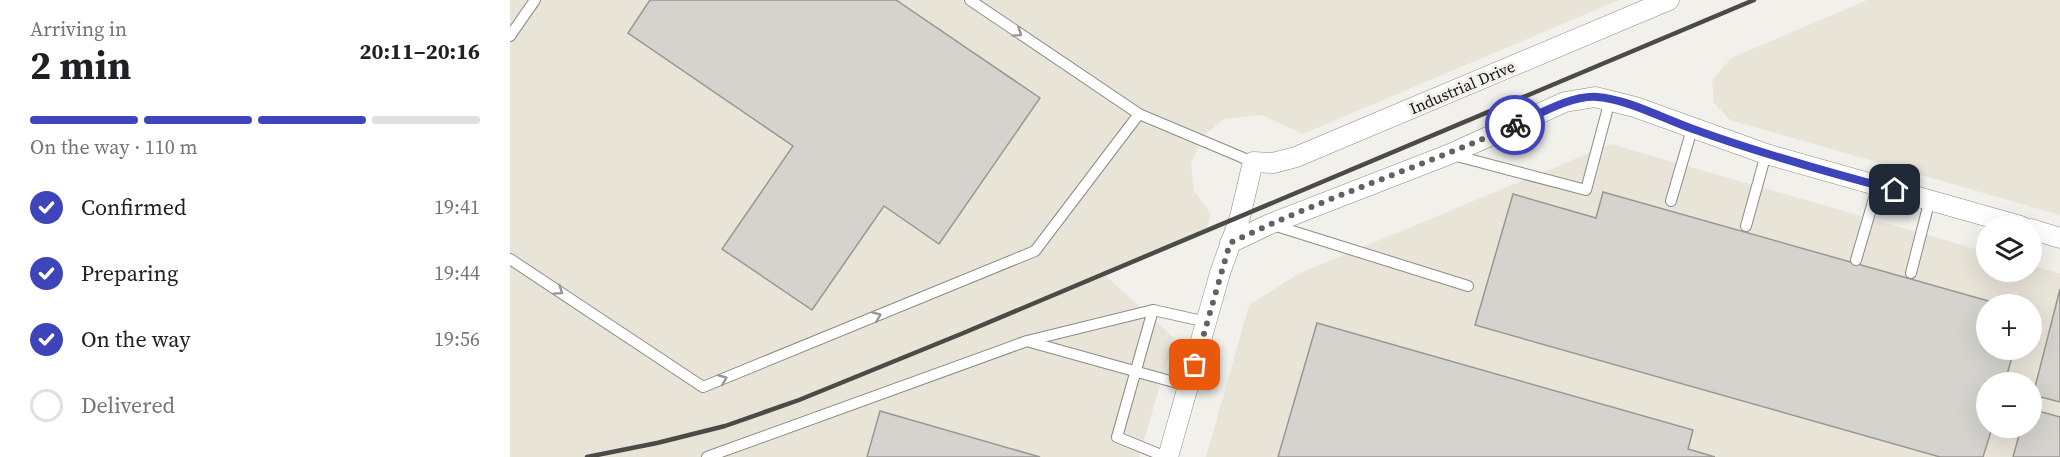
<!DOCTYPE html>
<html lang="en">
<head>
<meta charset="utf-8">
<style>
  :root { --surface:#fff; --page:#f2f2f2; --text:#202124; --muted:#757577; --line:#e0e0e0; --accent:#3e44b9 }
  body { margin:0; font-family:"Source Serif 4",serif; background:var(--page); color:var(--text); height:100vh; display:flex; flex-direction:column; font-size:22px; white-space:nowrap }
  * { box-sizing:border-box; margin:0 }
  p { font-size:20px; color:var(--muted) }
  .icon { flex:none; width:33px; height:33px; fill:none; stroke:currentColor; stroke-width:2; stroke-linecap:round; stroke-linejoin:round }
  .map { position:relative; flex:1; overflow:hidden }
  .side { display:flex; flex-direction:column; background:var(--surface); width:510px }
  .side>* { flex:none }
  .buttons { position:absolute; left:1466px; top:216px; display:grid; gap:12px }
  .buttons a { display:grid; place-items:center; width:66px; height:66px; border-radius:50%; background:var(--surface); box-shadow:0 6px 24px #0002; font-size:30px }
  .pin { position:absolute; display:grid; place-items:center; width:51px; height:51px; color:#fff; margin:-26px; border-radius:12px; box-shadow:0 3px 9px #0006 }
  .courier { position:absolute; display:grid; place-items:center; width:60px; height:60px; margin:-30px; border:4px solid #3e44b9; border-radius:50%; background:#fff; color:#222; box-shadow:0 2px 8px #0007 }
  .summary em { font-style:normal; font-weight:700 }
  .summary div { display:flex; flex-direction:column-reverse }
  .summary { display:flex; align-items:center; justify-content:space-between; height:102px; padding:0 30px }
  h1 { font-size:39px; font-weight:700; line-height:45px }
  .bar { display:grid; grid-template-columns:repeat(4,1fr); gap:9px 6px; align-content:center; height:72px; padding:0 30px }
  .bar i { height:8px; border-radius:4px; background:var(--line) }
  .bar .current { background:var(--accent) }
  .bar p { grid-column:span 4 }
  ol { padding:0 30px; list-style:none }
  li { display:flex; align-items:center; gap:18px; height:66px }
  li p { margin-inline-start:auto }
  li .icon { padding:6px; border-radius:50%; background:var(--accent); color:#fff; stroke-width:4 }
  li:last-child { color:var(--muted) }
  li i { width:33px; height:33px; border:3px solid var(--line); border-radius:50% }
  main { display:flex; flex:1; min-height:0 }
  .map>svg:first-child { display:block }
</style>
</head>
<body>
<main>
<section class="side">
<div class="summary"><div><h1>2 min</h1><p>Arriving in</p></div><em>20:11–20:16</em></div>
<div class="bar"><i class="current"></i><i class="current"></i><i class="current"></i><i></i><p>On the way · 110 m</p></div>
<ol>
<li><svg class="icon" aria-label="check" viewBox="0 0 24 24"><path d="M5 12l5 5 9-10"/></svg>Confirmed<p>19:41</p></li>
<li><svg class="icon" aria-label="check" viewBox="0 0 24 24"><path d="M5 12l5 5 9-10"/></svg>Preparing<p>19:44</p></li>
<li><svg class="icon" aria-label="check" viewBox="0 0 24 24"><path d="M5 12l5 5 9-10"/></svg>On the way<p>19:56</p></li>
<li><i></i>Delivered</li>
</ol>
</section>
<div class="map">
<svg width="1550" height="457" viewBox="0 0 1550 457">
  <rect width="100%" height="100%" fill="#f1f0eb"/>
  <!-- built -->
  <g fill="#e8e4d8" fill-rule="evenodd">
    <polygon points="0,0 1109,0 793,134 752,115 714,119 692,137 681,164 684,191 701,214 696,232 596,276 664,338 629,457 0,457"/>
    <polygon points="1358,0 1550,0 1550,215 1220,120 1204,103 1202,80 1221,58"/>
    <path d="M1101,144L1476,252V272H1521V265L1550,274V457H696L739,305L790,273ZM1476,304H1521V350H1476ZM1476,382H1521V428H1476Z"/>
  </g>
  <!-- building -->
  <g fill="#d5d3ce" stroke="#989792" stroke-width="1.5">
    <polygon points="140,0 386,0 530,98 429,244 374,206 302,310 212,249 283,146 118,33"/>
    <polygon points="1093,192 1489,304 1476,304 1476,350 1504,350 1495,382 1476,382 1476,428 1482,428 1473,457 1430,457 965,325 1003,194 1086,218"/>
    <polygon points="1550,289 1550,402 1523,395"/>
    <polygon points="807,323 1183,430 1178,449 1205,457 768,457"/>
    <polygon points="1521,409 1550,417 1550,457 1503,457 1511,428 1521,428"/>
    <polygon points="370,411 530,457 357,457"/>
  </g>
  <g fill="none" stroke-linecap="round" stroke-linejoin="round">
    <!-- service casing -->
    <g stroke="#8c8b86" stroke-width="12">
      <g id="service">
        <polyline points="460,0 629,114 743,162"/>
        <polyline points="0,36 25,0"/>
        <polyline points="943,155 1076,190 1100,100"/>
        <polyline points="1161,201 1182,129"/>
        <polyline points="763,225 958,286"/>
        <polyline points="1236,226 1256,154"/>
        <polyline points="0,259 193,387 525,251 629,114"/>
        <polyline points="1346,260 1368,185"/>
        <polyline points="1401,273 1420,199"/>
        <polyline points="643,310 607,437 656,457"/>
        <polyline points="520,342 678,386"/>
        <polyline points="197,457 517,341 643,310 697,322"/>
      </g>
    </g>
    <!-- minor casing -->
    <g stroke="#8c8b86" stroke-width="21">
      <g id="minor">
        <polyline points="1521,229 1550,238"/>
        <polyline points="720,243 760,224 940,154 1055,102 1085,97 1125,107 1256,154 1511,226"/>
        <polyline points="658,457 710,273 730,217 743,162 763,163 786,157 1159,0"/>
      </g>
    </g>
    <!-- service -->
    <use href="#service" stroke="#fff" stroke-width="10"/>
    <!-- minor -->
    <use href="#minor" stroke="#fff" stroke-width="20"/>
    <!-- rail -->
    <polyline stroke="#4a4a47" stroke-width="4.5" points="77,457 147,443 215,426 289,400 451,334 1244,0"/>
  </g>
  <!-- one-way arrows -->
  <defs><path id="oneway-chevron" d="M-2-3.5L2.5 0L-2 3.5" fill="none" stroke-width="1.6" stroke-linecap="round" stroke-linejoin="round" transform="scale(1.5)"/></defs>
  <g stroke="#969695">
    <use href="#oneway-chevron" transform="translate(508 33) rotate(34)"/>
    <use href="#oneway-chevron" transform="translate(49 291) rotate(34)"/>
    <use href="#oneway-chevron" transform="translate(367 316) rotate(-22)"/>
    <use href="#oneway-chevron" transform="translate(213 379) rotate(-22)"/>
  </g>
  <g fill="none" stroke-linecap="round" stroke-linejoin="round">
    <!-- done -->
    <path stroke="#63625f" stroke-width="6" stroke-dasharray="0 10.8" d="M685,365L720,243C813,198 911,167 1005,125"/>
    <!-- route -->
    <path stroke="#3e44b9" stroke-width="8" d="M1005,125C1028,115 1061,95 1087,97C1117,99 1154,119 1183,129C1249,153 1317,172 1385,190"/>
  </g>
  <g text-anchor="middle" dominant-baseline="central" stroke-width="6" stroke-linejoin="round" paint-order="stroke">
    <!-- street labels -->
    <g font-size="16" fill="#161614" stroke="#f1f0eb">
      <text transform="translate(952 87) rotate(-23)">Industrial Drive</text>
    </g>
  </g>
</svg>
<div class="buttons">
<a><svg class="icon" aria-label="layers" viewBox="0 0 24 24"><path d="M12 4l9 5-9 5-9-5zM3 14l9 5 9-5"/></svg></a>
<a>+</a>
<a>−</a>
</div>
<div class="pin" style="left:685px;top:365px;background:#ea580c"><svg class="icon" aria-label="bag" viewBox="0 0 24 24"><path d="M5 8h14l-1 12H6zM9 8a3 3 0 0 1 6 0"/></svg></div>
<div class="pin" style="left:1385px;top:190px;background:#1f2937"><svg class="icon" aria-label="home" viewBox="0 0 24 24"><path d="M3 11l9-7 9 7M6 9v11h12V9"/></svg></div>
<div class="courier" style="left:1005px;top:125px"><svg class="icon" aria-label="bike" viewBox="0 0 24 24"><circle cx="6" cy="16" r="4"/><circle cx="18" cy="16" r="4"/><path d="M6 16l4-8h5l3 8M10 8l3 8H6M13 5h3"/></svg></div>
</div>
</main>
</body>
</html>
